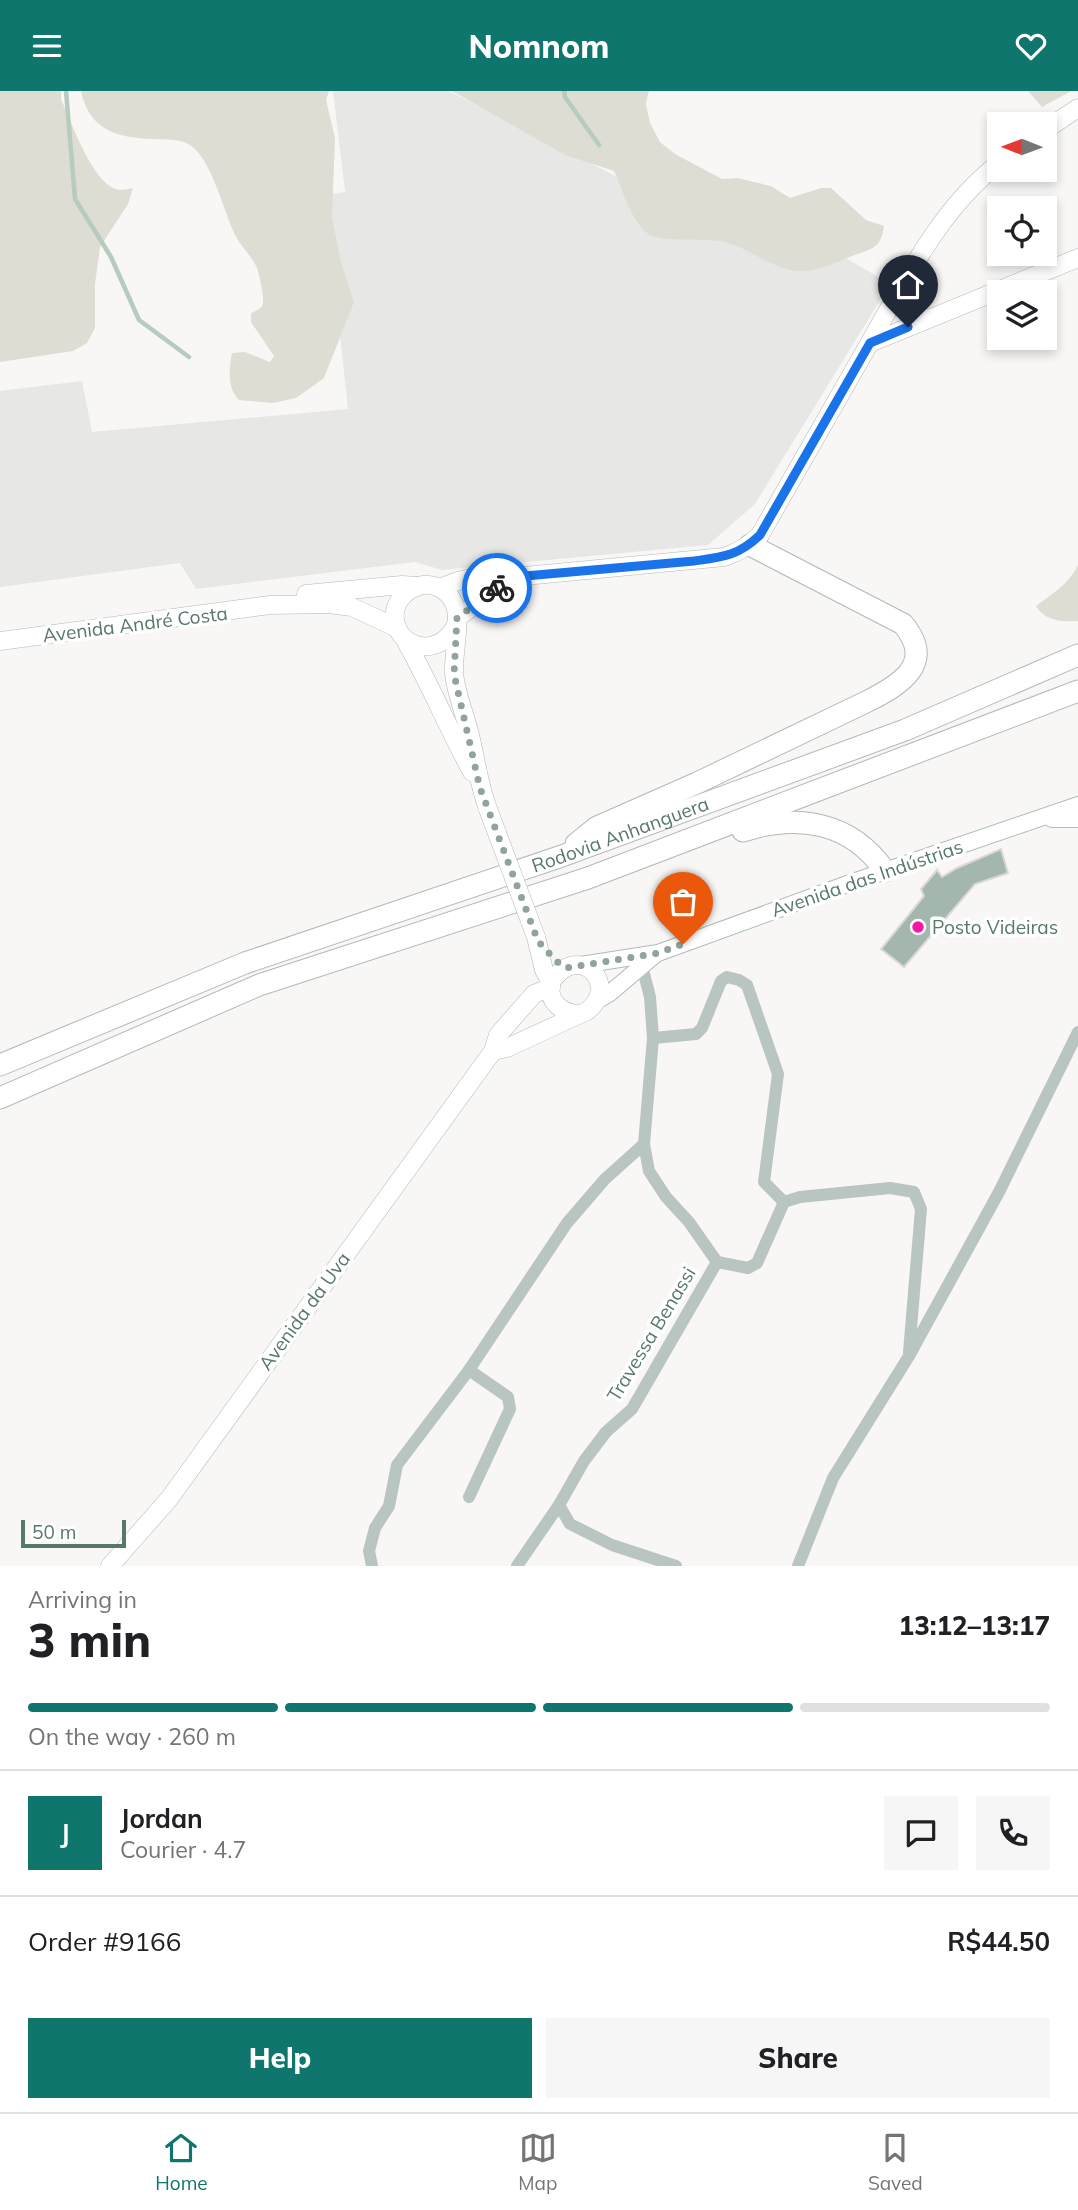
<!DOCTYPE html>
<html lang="en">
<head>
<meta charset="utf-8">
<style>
  :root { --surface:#fff; --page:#f6f6f6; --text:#202124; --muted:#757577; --line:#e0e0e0; --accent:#0f766e }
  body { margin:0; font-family:Mulish,sans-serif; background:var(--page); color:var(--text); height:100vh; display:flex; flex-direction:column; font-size:26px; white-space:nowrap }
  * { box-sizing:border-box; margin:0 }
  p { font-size:23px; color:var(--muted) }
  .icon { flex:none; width:38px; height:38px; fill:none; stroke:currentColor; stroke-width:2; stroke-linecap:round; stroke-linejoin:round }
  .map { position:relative; height:1475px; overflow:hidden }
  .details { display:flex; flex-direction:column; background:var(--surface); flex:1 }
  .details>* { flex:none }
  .needle { width:46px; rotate:271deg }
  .fabs { position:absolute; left:987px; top:21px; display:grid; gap:14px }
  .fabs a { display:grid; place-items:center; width:70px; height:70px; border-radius:0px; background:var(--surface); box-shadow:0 4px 10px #0003; font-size:35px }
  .scale { position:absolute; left:21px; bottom:18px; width:105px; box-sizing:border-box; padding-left:7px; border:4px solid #58786a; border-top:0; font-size:19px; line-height:24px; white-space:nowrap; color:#58786a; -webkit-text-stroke:5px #fff; paint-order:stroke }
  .pin { position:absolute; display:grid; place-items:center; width:60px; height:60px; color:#fff; margin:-72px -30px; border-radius:50% 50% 50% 0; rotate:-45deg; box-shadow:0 0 7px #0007 }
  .pin .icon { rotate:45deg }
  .courier { position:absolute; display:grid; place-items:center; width:70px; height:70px; margin:-35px; border:5px solid #1a73e8; border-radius:50%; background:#fff; color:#222; box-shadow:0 2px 9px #0007 }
  .summary em { font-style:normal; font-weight:800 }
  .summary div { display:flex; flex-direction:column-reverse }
  .summary { display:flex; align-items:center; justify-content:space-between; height:119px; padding:0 28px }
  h1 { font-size:46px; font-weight:800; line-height:52px }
  .bar { display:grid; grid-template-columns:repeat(4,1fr); gap:10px 7px; align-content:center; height:84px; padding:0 28px }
  .bar i { height:9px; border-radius:5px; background:var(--line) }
  .bar .on { background:var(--accent) }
  .bar p { grid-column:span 4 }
  .line { display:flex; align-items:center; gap:18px; padding:0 28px; border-top:2px solid var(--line) }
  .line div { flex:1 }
  .round { display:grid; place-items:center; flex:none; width:74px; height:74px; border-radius:0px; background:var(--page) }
  .cta { display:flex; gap:14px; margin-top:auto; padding:14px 28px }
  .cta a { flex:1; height:80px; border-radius:0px; background:var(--accent); color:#fff; font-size:28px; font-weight:800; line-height:80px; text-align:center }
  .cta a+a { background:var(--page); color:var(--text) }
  header { display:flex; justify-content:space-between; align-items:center; height:91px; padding:0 28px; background:var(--accent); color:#fff; font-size:32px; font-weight:800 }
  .tabs { display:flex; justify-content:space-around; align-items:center; height:98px; border-top:2px solid var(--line); background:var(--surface); font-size:19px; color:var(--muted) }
  .tabs a { display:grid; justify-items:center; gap:4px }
  .tabs .on { color:var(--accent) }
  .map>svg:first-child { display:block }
</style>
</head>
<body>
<header><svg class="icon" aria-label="menu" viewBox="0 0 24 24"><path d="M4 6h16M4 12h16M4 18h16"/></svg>Nomnom<svg class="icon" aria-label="heart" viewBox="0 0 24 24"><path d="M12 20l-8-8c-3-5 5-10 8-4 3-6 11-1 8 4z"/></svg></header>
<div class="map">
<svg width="1078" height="1475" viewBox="0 0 1078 1475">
  <rect width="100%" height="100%" fill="#f9f6f6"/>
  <!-- built -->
  <polygon fill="#e7e7e6" points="333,0 449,0 647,101 807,144 890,193 755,413 708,454 442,479 415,471 196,498 180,472 0,496 0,300 82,290 92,341 348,318 325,104 345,101"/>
  <!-- green -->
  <g fill="#deddd4">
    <path d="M0,0H61V8C71,30 92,91 116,98C122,100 127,98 133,97L128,113L100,156L95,193V237L87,252L73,260L0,271Z"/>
    <path d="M81,0H329L326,9L335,47L332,127L341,171L354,211L324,287L296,307L273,312L239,309C227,297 229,278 232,262L245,261L270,271L274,265L251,231V222C256,220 262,218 263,212C264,204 260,188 258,180C254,167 241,156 235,144C224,121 211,67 190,54C179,47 165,49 153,48C117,47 89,39 81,0Z"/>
    <path d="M452,0H649L646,13L650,32L660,51L675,63L722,88L737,87L771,95L790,107L821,97H831L866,129L884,135C881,158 871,158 852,165C836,171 818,181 800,180C773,179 751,158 725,151C705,146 660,153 647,142C630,128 623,99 614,80L565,64Z"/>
    <polygon points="1028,0 1071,0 1042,16"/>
    <path d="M1078,474V530C1061,531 1045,530 1036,515C1052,503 1069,493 1078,474Z"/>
  </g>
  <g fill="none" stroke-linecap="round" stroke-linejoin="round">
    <!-- stream -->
    <g stroke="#b7cbbf" stroke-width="4.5">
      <polyline points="66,0 75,108 111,166 139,229 189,266"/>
      <polyline points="564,0 565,6 599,54"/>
    </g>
  </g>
  <!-- building -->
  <polygon fill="#a4b7af" stroke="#dad8d8" stroke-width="2" points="1001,758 1008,782 975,793 904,876 881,858 924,805 921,798 937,779 942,786 957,777"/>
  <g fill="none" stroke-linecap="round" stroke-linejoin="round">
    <!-- secondary casing -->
    <g stroke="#aebcb6" stroke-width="18">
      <g id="secondary">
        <polyline points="1052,728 1078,728"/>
        <polyline points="581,874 658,862 853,791 1078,714"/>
        <polyline points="598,909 610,902 656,863"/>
      </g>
    </g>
    <!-- primary casing -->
    <g stroke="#adbab5" stroke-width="19">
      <g id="primary">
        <polyline points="1045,39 1078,17"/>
        <path d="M899,199C901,219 910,221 928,228"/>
        <polyline points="870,252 1078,167"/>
        <path d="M441,497C463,485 490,484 514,486L724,466C739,461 748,455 760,444C796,380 833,317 869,253C906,188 939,119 999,72"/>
        <polyline points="306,503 402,494 417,495"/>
        <polyline points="457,527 514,486"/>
        <path d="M456,534C436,574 386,552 396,516C399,508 406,500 414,497C429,489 447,497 454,512C462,529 453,562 454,582C456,603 465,623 470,644C476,669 479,694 488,718"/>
        <path d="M404,547C429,591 448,637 472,681"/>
        <polyline points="0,550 270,514 329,513 352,516 397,537"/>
        <polyline points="536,846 544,879 551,892"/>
        <path d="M493,960L507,957L587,920C617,898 588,859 561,880C557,884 552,887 551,893C547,912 564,923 580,923"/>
        <polyline points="110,1475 169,1408 493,960 498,944 534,903 551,896"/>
      </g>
    </g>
    <!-- highway casing -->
    <g stroke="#b0bab6" stroke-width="23">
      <g id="highway">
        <path d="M743,740C798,722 851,731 885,780"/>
        <path d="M576,753L597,736L697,692L866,611C900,594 936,573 903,533L750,454"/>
        <path id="s1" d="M0,974L245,872L562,765L905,639L1078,564"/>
        <polyline points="0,1007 259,894 588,787 1078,600"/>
      </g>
    </g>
    <!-- street -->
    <g stroke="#b9c5c0" stroke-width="12">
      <polyline points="653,947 696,943 702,937 721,890 727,886 739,889 747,894 778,983 764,1091 784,1111"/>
      <polyline points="717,1171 748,1177 757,1172 784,1111 800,1106 890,1097 914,1101 921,1118 909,1261"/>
      <polyline points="469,1406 510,1318 508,1306 469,1279"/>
      <polyline points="559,1414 570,1433 612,1454 676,1475"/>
      <polyline points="372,1475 369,1460 375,1437 389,1415 397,1374 469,1279 567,1132 605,1088 644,1053"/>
      <polyline points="517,1475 559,1414 584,1370 606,1341 632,1318 717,1171 689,1131 666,1106 649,1080 644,1053 653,947 650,906 642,875"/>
      <polyline points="798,1475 833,1387 909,1265 999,1101 1078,941"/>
    </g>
    <!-- secondary -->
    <use href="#secondary" stroke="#fff" stroke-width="16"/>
    <!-- primary -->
    <use href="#primary" stroke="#fff" stroke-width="18"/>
    <!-- highway -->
    <use href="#highway" stroke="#fff" stroke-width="21"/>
    <!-- primary-bridge casing -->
    <g stroke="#adbab5" stroke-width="19" stroke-linecap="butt">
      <polyline id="primary-bridge" points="488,718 536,846"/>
    </g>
    <!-- primary-bridge -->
    <use href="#primary-bridge" stroke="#fff" stroke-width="18"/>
  </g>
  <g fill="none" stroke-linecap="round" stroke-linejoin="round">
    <!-- done -->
    <polyline stroke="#90a49b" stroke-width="7" stroke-dasharray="0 12.6" points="497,497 457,527 454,583 480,697 538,850 556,870 566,877 658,862 683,853"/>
    <!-- route -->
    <path stroke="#1a73e8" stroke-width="9" d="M497,497L514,486L694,470C723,466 738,465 760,444L870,252L908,236"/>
  </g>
  <!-- markers -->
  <circle fill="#f618a3" stroke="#fff" stroke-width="2.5" cx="918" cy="836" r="7"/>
  <g text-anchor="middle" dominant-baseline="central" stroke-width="7" stroke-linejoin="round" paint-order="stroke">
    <!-- street labels -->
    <g font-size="19" fill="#58786a" stroke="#fff">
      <text transform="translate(135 533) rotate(-7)">Avenida André Costa</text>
      <text stroke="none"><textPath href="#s1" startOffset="662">Rodovia Anhanguera</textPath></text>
      <text transform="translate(867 787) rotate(-19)">Avenida das Indústrias</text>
      <text transform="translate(304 1220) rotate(-54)">Avenida da Uva</text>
      <text transform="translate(651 1243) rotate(-59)">Travessa Benassi</text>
    </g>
    <!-- poi labels -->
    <g font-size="19" fill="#58786a" stroke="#fff" text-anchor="start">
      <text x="932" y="836">Posto Videiras</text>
    </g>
  </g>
</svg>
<div class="fabs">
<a><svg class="needle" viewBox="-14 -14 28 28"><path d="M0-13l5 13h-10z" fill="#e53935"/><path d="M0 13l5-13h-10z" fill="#757577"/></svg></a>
<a><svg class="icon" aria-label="locate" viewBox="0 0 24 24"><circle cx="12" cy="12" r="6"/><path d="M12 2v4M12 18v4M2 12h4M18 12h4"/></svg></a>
<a><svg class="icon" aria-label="layers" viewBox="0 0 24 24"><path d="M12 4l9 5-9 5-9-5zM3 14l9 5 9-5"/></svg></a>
</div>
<div class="scale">50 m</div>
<div class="pin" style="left:683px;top:853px;background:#ea580c"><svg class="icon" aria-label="bag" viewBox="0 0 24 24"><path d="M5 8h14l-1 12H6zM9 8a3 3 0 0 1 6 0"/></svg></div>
<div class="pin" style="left:908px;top:236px;background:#1f2937"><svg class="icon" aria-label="home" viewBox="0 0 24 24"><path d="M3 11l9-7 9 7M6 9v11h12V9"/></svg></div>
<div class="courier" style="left:497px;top:497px"><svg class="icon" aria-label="bike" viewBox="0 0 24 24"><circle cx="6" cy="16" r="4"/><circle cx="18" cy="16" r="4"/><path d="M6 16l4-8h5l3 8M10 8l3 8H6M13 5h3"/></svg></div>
</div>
<section class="details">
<div class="summary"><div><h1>3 min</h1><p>Arriving in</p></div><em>13:12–13:17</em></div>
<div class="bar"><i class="on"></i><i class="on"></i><i class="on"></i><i></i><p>On the way · 260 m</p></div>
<div class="line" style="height:126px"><b class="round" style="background:var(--accent);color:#fff">J</b><div><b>Jordan</b><p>Courier · 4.7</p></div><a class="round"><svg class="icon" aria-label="chat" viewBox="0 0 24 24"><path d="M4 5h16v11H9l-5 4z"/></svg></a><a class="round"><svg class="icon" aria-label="phone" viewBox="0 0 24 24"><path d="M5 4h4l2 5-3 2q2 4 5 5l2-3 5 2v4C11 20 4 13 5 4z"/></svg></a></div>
<div class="line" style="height:91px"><div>Order #9166</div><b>R$44.50</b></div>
<div class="cta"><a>Help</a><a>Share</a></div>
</section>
<nav class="tabs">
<a class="on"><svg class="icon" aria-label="home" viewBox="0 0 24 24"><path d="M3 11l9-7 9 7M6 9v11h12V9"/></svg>Home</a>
<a><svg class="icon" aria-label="map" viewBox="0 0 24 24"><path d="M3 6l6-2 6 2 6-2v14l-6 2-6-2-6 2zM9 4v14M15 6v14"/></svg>Map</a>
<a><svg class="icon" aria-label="saved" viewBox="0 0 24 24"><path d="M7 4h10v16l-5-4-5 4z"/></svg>Saved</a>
</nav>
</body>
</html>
